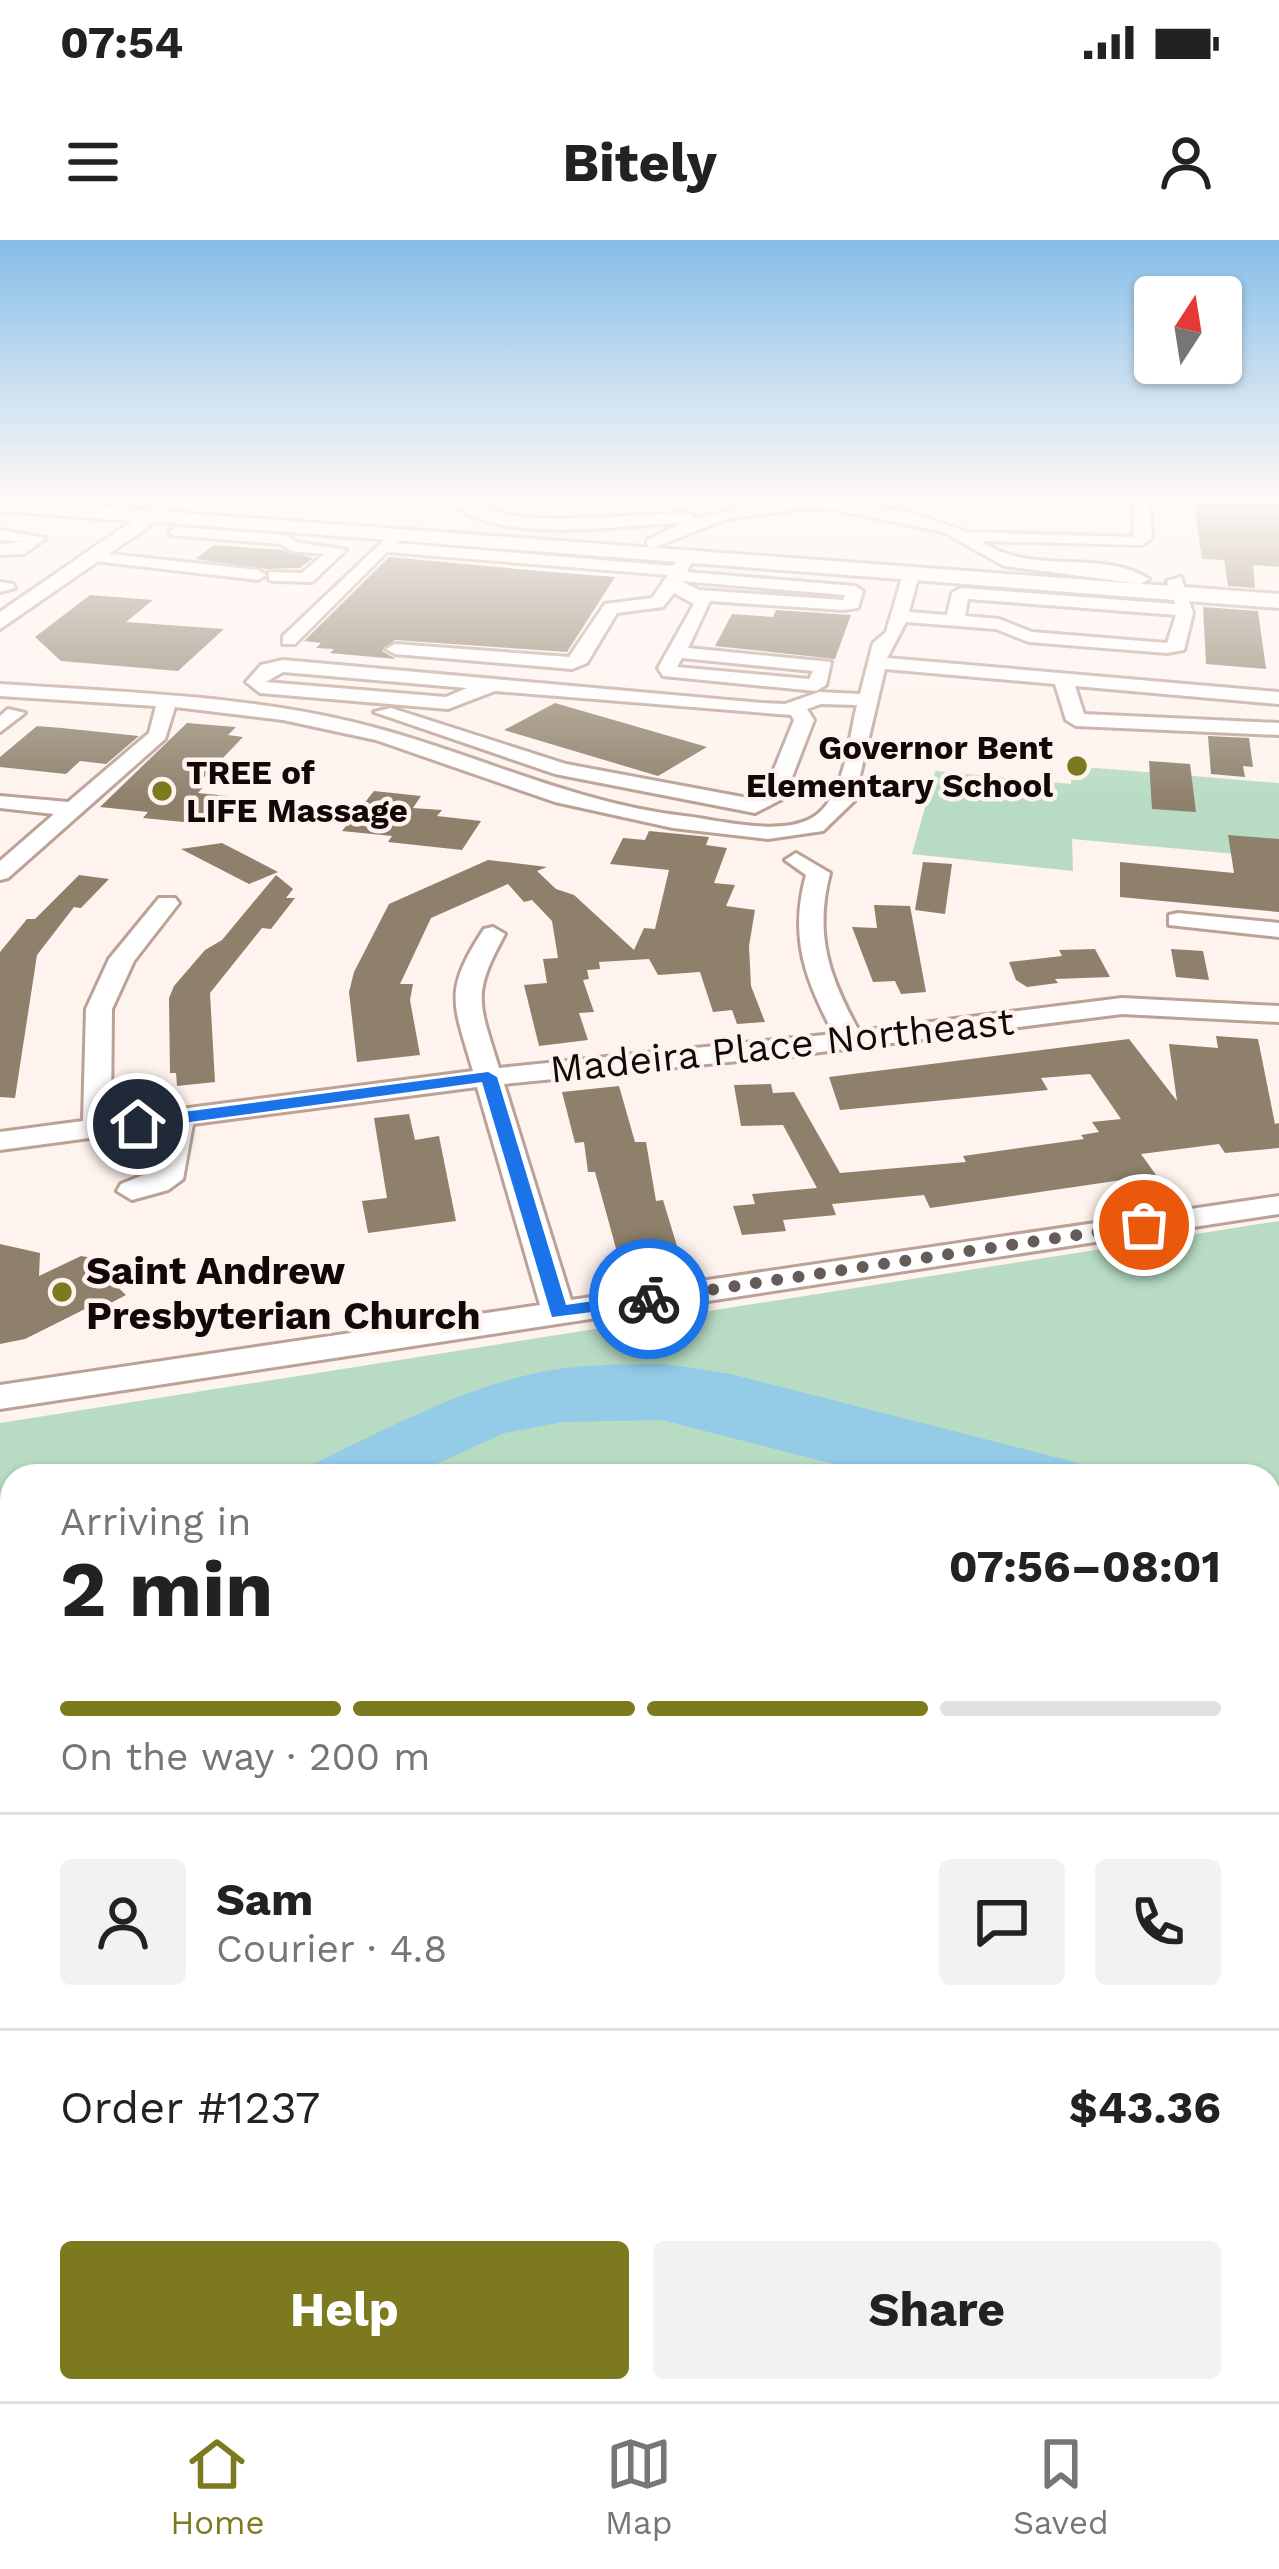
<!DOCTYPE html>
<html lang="en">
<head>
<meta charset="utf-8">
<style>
  :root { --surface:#fff; --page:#f2f2f2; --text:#222; --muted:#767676; --line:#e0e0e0; --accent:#7d791f }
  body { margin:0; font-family:"Work Sans",sans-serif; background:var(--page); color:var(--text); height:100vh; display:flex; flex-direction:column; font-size:45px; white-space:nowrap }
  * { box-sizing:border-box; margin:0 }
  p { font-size:39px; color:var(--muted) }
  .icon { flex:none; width:66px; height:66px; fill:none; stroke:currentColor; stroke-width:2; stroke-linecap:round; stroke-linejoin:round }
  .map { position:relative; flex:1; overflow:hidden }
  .panel { position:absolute; left:0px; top:1224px; width:1281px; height:939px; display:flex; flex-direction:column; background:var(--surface); border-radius:36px 36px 0 0; box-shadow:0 3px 9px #0004 }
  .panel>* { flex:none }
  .needle { width:78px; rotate:12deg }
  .controls { position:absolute; left:1134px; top:36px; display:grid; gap:24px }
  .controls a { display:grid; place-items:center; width:108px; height:108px; border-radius:12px; background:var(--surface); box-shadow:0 3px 9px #0004; font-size:60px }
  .pin { position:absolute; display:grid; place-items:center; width:102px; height:102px; color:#fff; margin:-51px; border:6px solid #fff; border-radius:50%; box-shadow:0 3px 12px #0007 }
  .courier { position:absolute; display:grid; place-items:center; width:120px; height:120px; margin:-60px; border:9px solid #1a73e8; border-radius:50%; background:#fff; color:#222; box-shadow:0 3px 15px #0007 }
  .head em { font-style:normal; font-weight:700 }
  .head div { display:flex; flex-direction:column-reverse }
  .head { display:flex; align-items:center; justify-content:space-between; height:204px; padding:0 60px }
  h1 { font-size:78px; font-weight:700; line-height:90px }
  .bar { display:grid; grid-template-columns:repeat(4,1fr); gap:18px 12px; align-content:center; height:144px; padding:0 60px }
  .bar i { height:15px; border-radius:9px; background:var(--line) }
  .bar .on { background:var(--accent) }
  .bar p { grid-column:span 4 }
  .line { display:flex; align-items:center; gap:30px; padding:0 60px; border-top:3px solid var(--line) }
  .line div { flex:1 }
  .round { display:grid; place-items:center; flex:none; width:126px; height:126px; border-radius:12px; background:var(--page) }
  .action { display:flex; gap:24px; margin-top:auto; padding:24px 60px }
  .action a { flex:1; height:138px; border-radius:12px; background:var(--accent); color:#fff; font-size:48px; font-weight:700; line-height:138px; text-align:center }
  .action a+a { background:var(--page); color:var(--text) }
  .status { display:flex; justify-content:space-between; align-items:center; height:84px; padding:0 60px; background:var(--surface); direction:ltr }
  .status svg { height:33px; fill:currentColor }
  header { display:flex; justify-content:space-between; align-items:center; height:156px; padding:0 60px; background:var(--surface); font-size:54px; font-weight:700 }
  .tabs { display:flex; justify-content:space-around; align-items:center; height:168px; border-top:3px solid var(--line); background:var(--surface); font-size:33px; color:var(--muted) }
  .tabs a { display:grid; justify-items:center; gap:6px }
  .tabs .on { color:var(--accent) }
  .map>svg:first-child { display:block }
</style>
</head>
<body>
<div class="status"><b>07:54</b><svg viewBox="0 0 49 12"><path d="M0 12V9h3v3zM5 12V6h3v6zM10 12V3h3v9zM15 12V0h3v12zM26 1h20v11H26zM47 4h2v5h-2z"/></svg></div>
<header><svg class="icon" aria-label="menu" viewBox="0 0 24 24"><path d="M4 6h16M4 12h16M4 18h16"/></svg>Bitely<svg class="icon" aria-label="person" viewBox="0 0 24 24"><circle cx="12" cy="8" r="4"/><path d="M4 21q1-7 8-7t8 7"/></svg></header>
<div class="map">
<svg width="1279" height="2161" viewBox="0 0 1279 2161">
  <rect width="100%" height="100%" fill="#fef3ee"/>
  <!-- green -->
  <g fill="#b8dcc3">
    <polygon points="1072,526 1279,543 1279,618 1072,599 1073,631 912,614 935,531 1071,544"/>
    <polygon points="1279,981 1279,1887 1269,1889 1269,1236 12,1236 12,2151 562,2151 552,2161 0,2161 0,1183"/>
  </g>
  <!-- water -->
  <g fill="#94cbe6">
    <path d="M665,1124L731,1134L1129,1236H880L662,1180L564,1182L504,1193L411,1236H287C367,1200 449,1152 536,1133C578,1124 622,1124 665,1124Z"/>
    <polygon points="0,1743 12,1748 12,1885 0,1877"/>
    <polygon points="327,2151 638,2151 650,2161 339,2161"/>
  </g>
  <!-- building -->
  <g fill="#8e806b">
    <polygon points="1193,259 1279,264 1279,327 1253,325 1255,348 1228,346 1224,320 1202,319"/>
    <polygon points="214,305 281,310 313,318 300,328 266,329 195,319"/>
    <polygon points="389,317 551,332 615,337 567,412 395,400 382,411 396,419 330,413 334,409 316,408 321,403 304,401"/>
    <polygon points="90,355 153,360 126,382 224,389 178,431 61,421 35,397"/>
    <polygon points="1203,367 1258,371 1266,429 1206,424"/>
    <polygon points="776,370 851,375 835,419 715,406 732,374 773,377"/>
    <polygon points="555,463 707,507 658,536 504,490"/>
    <polygon points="187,483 236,487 228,495 243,497 195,547 203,547 198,553 239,557 213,585 143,578 148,572 100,567"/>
    <polygon points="37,486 62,488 139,496 106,524 80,521 66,534 0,527 0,517"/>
    <polygon points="1208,496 1249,498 1253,527 1243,526 1245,537 1211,534"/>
    <polygon points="1149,521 1190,524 1196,572 1152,569"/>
    <polygon points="374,551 421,556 413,568 442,570 437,576 481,581 462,610 388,602 392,596 342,591"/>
    <polygon points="649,591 709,597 706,605 727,608 714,643 735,645 726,666 755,670 749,706 751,746 765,782 737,784 732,770 713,772 700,732 658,735 649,719 599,722 600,729 587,730 589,739 583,740 594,772 579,773 588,800 539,806 524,745 547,743 543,719 558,718 552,681 532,660 524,662 508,644 431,678 400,744 413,744 410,760 420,815 357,822 349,752 354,732 389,664 488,620 547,627 537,631 556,649 574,655 634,710 644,688 655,689 669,630 610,624 623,598 645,600"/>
    <polygon points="1228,595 1279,599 1279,672 1120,657 1120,622 1234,633"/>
    <polygon points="222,603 278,632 249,644 181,609"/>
    <polygon points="923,622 952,624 945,674 915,670"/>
    <polygon points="79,635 109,639 81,668 74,667 37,715 15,858 0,857 0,712 27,679 35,679"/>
    <polygon points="276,635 293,649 286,658 295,658 271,689 262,688 210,753 215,842 177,846 176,833 170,833 169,758 174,746 205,710 222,700"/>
    <polygon points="874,665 910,666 926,752 901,754 895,741 873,742 852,687 877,688"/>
    <polygon points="1095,709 1110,737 1055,739 1058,743 1027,747 1016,740 1009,722 1062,716 1059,710"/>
    <polygon points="1171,709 1203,711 1209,740 1176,737"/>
    <polygon points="1216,796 1258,799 1275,884 1279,883 1279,908 1225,913 1219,904 1141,914 1156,935 930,968 924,955 832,964 836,975 783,980 786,991 742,995 733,966 755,964 752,954 817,948 783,885 741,886 734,845 771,844 773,853 794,852 840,933 966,922 963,916 1084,899 1081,895 1099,892 1092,882 1121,879 1090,834 1041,838 1048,850 840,870 829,837 1129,799 1177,861 1169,804 1218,808"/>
    <polygon points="619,846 635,902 646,902 656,961 663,960 680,1016 620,1023 595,932 588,932 584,902 575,903 562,852"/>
    <polygon points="409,874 415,900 439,896 456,981 368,993 362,961 387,958 374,878"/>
    <polygon points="0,1004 40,1013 39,1036 81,1016 99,1019 98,1028 126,1055 103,1067 99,1062 25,1099 0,1104"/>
  </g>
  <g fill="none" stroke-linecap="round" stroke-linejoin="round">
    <!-- minor casing -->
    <g stroke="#bba196" stroke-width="6">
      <g id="minor">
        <path d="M448,259C473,259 499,276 529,278C582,281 636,274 689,273L696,279L760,263L837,261L913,273L967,292L1133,297L1135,259H1149L1152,298L1142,305L981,301C1032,337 1100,308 1149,339L1141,344L1004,326L943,292L837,270L799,269L726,279L653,308L647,306V300L683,283C619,284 496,308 448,259Z"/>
        <polygon points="177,287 286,295 296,302 346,310 312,342 275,341 269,340 269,332 302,333 324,314 291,311 281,304 171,295 169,292"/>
        <path d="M396,289L404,294L396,303L673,326L687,311L695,316L687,332L855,346L863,351L858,368L843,370L710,361L688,408L831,422L826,445L816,451L663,436L658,428L694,364L674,353L663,367L617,373L587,423L572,429L395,414L386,409L395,404L569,417L605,364L652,358L668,335L387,312L295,404H283V396ZM681,341L845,355L843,360L699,350ZM682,418L813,431L809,439L677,427Z"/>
        <polygon points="0,290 46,298 24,314 0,315 0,305 22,301 0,300"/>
        <polygon points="92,312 258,330 266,335 258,340 86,320 86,314"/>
        <path d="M911,329L919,334L909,372L947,375L952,353L961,348L1175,364L1167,341L1181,337L1193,373L1184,410L1167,413L1029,402L996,389L906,382L887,418L1279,452V464L1075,446L1084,474L1279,483V495L1076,486L1066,480L1055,444L885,429L854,561L823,591L768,599L673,588L555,562L376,500L283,480L175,467L165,499L8,638L0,640V621L54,574L0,568V556L68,562L149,493L156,466L0,456V444C129,453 262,455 387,491C486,519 580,564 684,576C719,580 777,596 810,579C845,561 848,500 857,465L821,464L807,469L814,480L784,558L755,573L555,534L374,472L391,468L566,524L753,559L764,554L794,480L791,475L495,451L448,469L260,453L246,442L261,425L283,420L762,463L785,464L819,452L860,454L873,403L886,392L903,334ZM968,359L1176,375L1167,403L1032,392L999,379L965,376ZM283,432L467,448L446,457L266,442Z"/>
        <polygon points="0,342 13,344 15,348 0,352"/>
        <polygon points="8,469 25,473 0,492 0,476"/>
        <path d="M796,613L830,633C814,695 829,737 859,791L1122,758L1279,766V782L1122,774L789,816L504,844L571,1060L1279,956V974L0,1169V1145L540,1065L477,847L193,884L183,939L168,950L132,960L117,951L121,944L158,929L164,888L0,910V892L83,881L86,769L109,719L159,658H175L179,663L134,721L112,769L111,878L473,831C453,762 443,752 484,689L493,687L505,694C471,756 479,762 499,828L834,794C805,740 789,697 806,635L785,620Z"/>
        <polygon points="1178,673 1279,683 1279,697 1169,685 1169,675"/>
        <polygon points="1269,1884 1279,1889 1279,1945 1269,1941"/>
        <polygon points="1279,1984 1279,2038 1269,2041 1269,1987"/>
        <polygon points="637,2151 701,2151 697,2161 633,2161"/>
        <polygon points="792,2151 866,2151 862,2161 788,2161"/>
      </g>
    </g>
    <!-- major casing -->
    <g stroke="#bba196" stroke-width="6">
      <polygon id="major" points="0,259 147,270 160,264 168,272 1279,354 1279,368 155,282 0,389 0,372 132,281 0,271"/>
    </g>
    <!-- minor -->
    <use href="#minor" fill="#fff" fill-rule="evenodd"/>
    <!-- major -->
    <use href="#major" fill="#fff" fill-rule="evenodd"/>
  </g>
  <!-- sky -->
  <linearGradient id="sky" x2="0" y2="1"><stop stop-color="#86bde7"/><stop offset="0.46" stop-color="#fffaf7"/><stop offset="1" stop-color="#fffaf7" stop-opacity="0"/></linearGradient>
  <rect width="1279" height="562" fill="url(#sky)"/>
  <!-- route -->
  <polygon fill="#1a73e8" points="488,832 497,837 566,1065 649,1053 659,1059 656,1064 552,1077 482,842 138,889 130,884 138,878"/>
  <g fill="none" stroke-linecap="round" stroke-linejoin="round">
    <!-- done -->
    <polyline stroke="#655b57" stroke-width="12" stroke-dasharray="0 21.6" points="649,1059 1144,985"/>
  </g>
  <!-- markers -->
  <g fill="#7d791f" stroke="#fef3ee" stroke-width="4.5">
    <circle cx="1077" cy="526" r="12"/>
    <circle cx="162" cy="551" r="12"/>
    <circle cx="62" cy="1052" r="12"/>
  </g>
  <g text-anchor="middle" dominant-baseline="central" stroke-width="9" stroke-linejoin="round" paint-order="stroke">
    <!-- far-poi labels -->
    <g font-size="33" font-weight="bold" fill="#120906" stroke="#fef3ee" text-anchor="end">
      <text x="1053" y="507">Governor Bent<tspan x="1053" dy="38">Elementary School</tspan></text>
      <text x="186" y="532" text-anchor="start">TREE of<tspan x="186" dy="38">LIFE Massage</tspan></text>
    </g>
    <!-- street labels -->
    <g font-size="39" fill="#120906" stroke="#fef3ee">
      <text transform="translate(782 805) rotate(-6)">Madeira Place Northeast</text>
    </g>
    <!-- poi labels -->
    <g font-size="39" font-weight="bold" fill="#120906" stroke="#fef3ee" text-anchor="start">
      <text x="86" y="1030">Saint Andrew<tspan x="86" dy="45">Presbyterian Church</tspan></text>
    </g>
  </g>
</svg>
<div class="controls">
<a><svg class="needle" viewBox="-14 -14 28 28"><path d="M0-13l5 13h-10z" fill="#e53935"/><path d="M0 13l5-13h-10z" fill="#767676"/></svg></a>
</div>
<div class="pin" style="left:1144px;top:985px;background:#ea580c"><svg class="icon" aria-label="bag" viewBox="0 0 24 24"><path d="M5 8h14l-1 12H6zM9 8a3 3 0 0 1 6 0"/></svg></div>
<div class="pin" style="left:138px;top:884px;background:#1f2937"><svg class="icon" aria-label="home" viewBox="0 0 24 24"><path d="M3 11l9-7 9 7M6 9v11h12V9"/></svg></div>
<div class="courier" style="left:649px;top:1059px"><svg class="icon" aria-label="bike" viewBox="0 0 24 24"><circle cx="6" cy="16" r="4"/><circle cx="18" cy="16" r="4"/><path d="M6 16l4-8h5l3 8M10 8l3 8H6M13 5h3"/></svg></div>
<section class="panel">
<div class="head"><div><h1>2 min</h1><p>Arriving in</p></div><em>07:56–08:01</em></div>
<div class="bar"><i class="on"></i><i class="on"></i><i class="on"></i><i></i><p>On the way · 200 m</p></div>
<div class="line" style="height:216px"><a class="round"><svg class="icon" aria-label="person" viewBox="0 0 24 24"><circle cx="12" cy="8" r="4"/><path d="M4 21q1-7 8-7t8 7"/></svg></a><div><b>Sam</b><p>Courier · 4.8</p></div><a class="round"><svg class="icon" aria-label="chat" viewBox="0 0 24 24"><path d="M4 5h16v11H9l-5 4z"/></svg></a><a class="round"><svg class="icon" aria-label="phone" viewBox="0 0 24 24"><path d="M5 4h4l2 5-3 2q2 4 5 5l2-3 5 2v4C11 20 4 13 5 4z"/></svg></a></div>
<div class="line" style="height:156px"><div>Order #1237</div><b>$43.36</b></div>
<div class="action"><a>Help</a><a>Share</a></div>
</section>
</div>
<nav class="tabs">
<a class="on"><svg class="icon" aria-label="home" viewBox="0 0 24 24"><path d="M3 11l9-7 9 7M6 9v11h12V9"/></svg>Home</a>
<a><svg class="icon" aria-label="map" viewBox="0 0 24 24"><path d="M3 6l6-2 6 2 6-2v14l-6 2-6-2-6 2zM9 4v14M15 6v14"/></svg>Map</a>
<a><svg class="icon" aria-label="saved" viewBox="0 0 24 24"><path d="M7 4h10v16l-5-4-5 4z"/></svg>Saved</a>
</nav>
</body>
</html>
